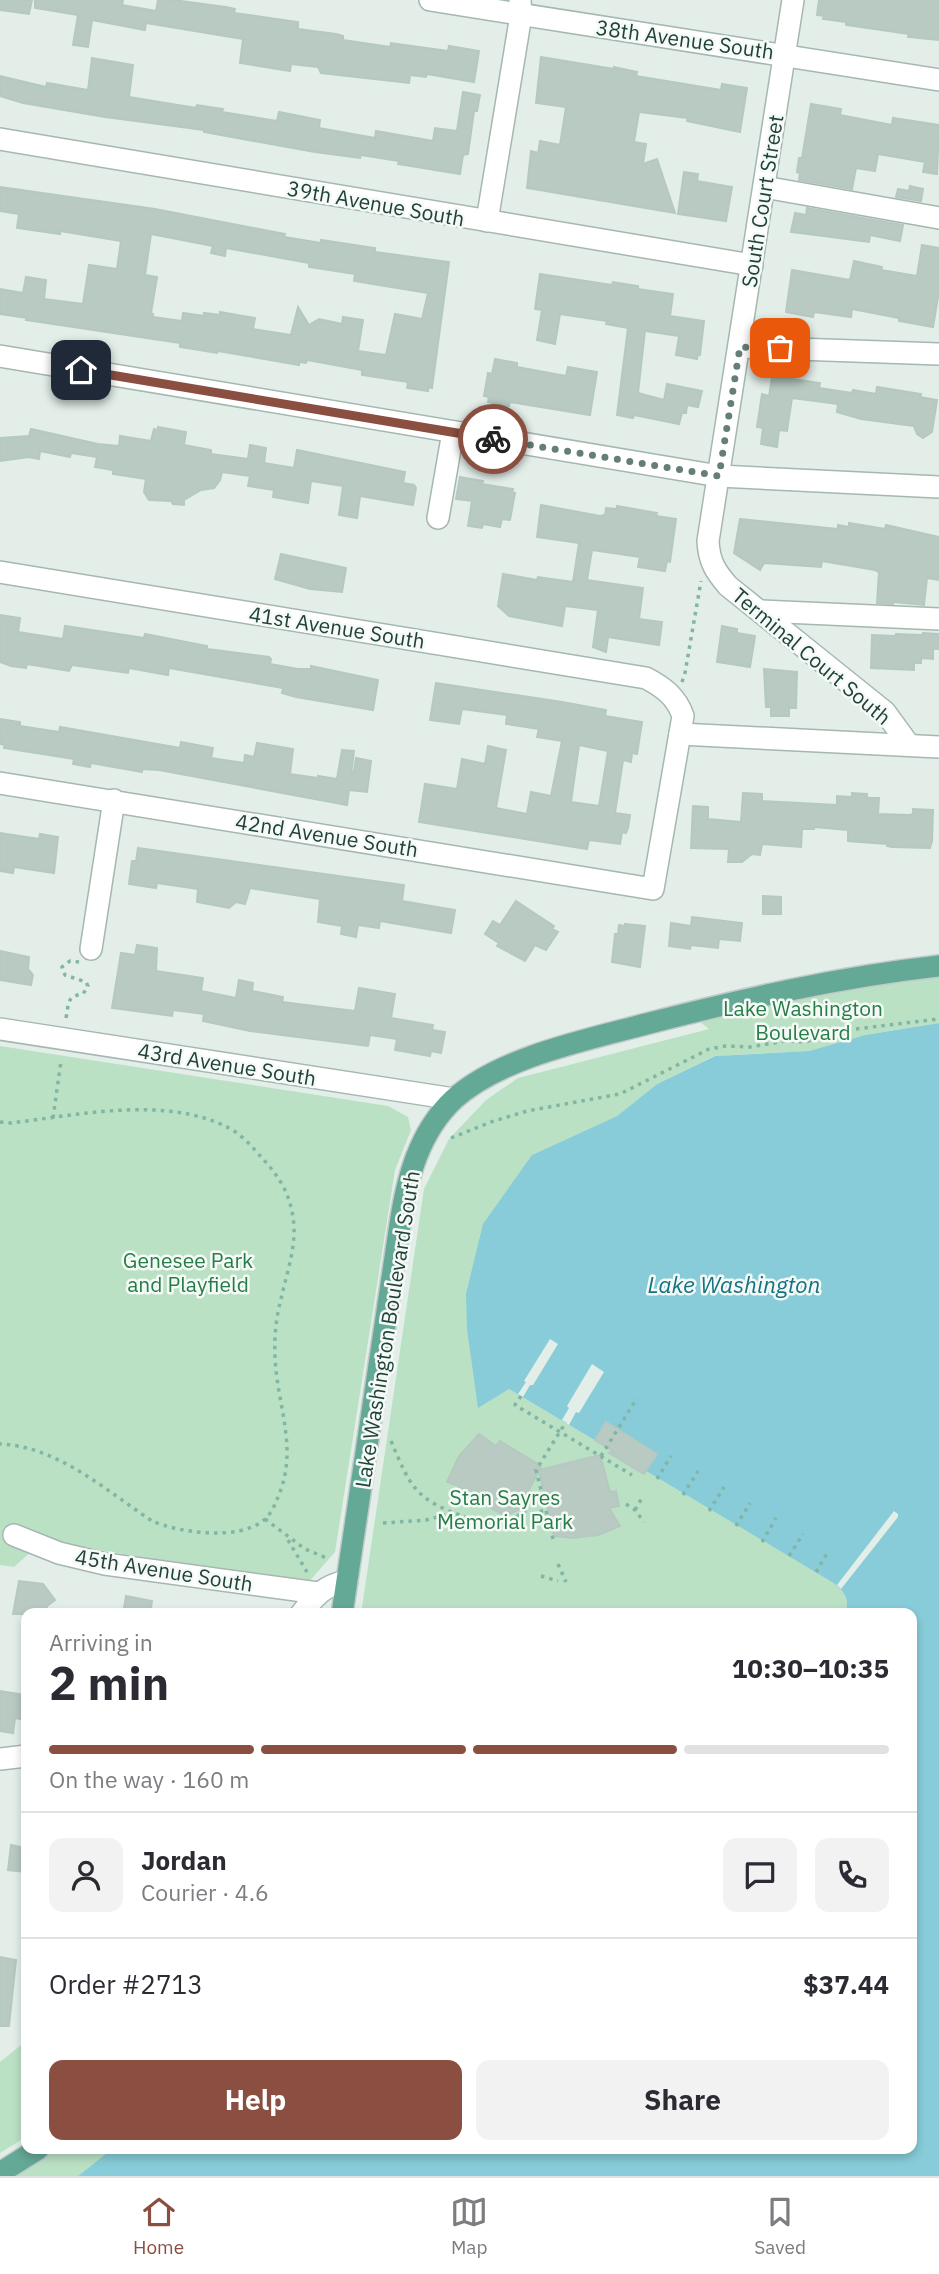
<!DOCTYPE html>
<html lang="en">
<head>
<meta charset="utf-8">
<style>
  :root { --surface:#fff; --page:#f2f2f3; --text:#2b2b33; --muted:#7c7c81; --line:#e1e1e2; --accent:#8a4f41 }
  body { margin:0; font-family:"IBM Plex Sans",sans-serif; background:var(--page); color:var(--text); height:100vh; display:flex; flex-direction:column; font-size:26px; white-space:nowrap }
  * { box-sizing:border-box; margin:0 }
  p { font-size:23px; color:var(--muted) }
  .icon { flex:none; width:38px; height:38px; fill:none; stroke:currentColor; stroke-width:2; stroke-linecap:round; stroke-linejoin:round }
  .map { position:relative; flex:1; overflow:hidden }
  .panel { position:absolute; left:21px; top:1608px; width:896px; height:546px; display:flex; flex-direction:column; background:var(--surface); border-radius:14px; box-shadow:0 4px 10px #0003 }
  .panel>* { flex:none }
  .pin { position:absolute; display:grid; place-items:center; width:60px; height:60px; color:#fff; margin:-30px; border-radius:14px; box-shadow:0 4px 10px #0006 }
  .courier { position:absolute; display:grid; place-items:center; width:70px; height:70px; margin:-35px; border:5px solid #8a4f41; border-radius:50%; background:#fff; color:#222; box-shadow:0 2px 9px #0007 }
  .head em { font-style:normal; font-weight:700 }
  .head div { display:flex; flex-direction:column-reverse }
  .head { display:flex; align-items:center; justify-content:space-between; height:119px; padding:0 28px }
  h1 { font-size:46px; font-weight:700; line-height:52px }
  .bar { display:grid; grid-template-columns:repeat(4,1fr); gap:10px 7px; align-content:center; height:84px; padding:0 28px }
  .bar i { height:9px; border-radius:5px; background:var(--line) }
  .bar .active { background:var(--accent) }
  .bar p { grid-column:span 4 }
  .line { display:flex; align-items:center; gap:18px; padding:0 28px; border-top:2px solid var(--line) }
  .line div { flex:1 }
  .round { display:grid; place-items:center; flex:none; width:74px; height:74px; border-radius:14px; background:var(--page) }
  .action { display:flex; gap:14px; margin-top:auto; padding:14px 28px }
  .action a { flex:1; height:80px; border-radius:14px; background:var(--accent); color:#fff; font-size:28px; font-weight:700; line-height:80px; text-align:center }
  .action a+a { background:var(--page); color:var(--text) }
  .dock { display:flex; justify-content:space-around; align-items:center; height:98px; border-top:2px solid var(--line); background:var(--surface); font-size:19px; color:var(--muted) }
  .dock a { display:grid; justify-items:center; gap:4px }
  .dock .active { color:var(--accent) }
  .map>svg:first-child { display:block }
</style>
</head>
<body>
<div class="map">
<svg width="939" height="2176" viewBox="0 0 939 2176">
  <rect width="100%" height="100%" fill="#e3eee9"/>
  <!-- green -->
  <g fill="#bbe1c5">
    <path d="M939,966V1023L865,1035L809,1051L714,1056L657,1084L617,1116L532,1155L478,1407L509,1389L835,1584C845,1593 850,1600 845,1613L361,1614L424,1189L449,1139L486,1100L518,1078L709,1029L689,1013Z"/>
    <polygon points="0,1046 388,1106 408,1117 411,1130 395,1170 335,1552 307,1584 43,1541 14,1567 0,1565"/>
    <polygon points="26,2041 26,2137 0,2153 0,2062"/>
    <polygon points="47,2149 112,2149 78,2176 5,2176"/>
  </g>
  <!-- water -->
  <path fill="#87ccd8" d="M939,1023V2176H78L112,2149H912V1614L845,1613C850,1600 845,1593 835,1584L509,1389L478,1408L467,1329L466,1294L483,1224L532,1155L617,1116L657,1084L715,1056L809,1051L865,1035Z"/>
  <!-- pier -->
  <g fill="#e3eee9">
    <polygon points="550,1339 558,1344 533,1385 530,1385 523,1397 518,1394 526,1382 524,1381"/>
    <polygon points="592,1364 604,1372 579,1413 576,1412 569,1425 562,1420 569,1408 567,1406"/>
    <polygon points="894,1511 898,1514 898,1517 841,1589 837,1585"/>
  </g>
  <!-- building -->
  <g fill="#b8cac2" stroke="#b5c9c1" stroke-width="2" fill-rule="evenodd">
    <polygon points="0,0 32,0 29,14 0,10"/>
    <polygon points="35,0 123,0 122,5 156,11 158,0 173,0 226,7 235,9 234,13 298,22 298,29 336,34 343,36 343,40 390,47 391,43 448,51 449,46 479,51 474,82 427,74 426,77 410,75 409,83 321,73 318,67 291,64 290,71 240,63 243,39 146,23 145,30 92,20 88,47 73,45 78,15 35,8"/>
    <polygon points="819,0 939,0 939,40 908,37 909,34 846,25 846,22 823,19 824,16 817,15"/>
    <polygon points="541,57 614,69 614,67 637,72 636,76 721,90 722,84 747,88 740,132 687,121 688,118 639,112 634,142 646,144 643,164 657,159 675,213 527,188 531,151 538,153 540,141 560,145 566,107 536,103"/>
    <polygon points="92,58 133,65 129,97 196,108 197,105 223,109 222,112 277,121 279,112 320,120 319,128 375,138 376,131 433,141 435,128 457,131 463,92 480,95 477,111 474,111 468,154 463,155 460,174 398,164 399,161 361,155 360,158 315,152 204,132 204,130 105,117 23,103 0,96 0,76 46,87 47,83 88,90"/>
    <polygon points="811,104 841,109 840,115 892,125 893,118 939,125 937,174 923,172 925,162 878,154 875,171 856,168 852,189 799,180 800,173 797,172 799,158 802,158"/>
    <polygon points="684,172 698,174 697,181 732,187 726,221 678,214"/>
    <polygon points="910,186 923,189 921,201 896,197 898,189 909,191"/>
    <path d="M0,187L155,209L285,234L284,237L321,243V240L375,248V252L449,262L432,388L428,387V391L407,388L408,382L362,375V370L307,360L306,363L299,362V365L230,353L218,351L217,353L180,347V343L26,320L27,318L0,314V289L23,293L26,277L46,280L44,299L83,304L89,265L117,269L121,241L60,231V234L17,228L19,214L0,211ZM151,234L213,246L211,253L225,256L226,248L309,263V267L355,274L354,281L428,293L422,319L395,314L386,355L358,351L363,320L343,317L342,324L319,319L309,325L298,307L291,335L253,329L255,318L220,312V315L204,313V316L183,313L182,321L153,317V314L151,313L157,277L145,275Z"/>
    <polygon points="807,208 903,225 900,241 870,235 869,242 791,232 795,213 806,215"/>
    <polygon points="922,245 939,248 939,291 933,327 899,321 899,318 852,309 851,317 814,312 813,317 786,312 792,270 850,280 854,261 882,267 881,270 917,276"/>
    <polygon points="540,274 612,285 613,282 638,286 638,289 673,294 670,316 704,321 700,355 698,354 697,359 676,355 679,336 645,331 638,393 664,400 667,384 702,391 698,407 687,405 686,413 682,413 679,424 634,415 633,418 617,415 628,328 606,324 607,321 560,314 555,344 537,340 542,310 535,309"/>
    <polygon points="495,359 517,363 517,367 566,376 568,367 597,372 590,415 510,402 509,406 488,402 489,397 484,396 488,373 492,374"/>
    <polygon points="779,377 820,383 819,388 852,393 853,390 876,394 877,387 921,394 920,397 937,400 932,432 923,438 917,434 914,426 861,419 837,412 838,404 792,398 787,431 779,430 777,447 761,444 763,428 757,427 762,394 769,396 772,378 779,379"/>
    <polygon points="158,427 186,432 184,445 211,450 211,454 248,459 250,445 266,448 264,463 294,468 297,450 405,472 403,483 414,485 416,488 413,505 360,496 357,518 339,515 343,486 311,481 308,503 273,497 274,490 248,486 250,476 222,472 220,480 214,488 201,490 184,500 184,505 173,504 171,501 149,500 144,492 146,479 113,474 113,470 95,467 97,457 71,453 70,457 40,451 39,459 29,457 0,461 0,438 29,436 31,429 98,444 119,446 120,436 151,441 154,429 158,430"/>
    <polygon points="460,477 483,481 482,484 513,489 512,492 515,493 510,520 502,519 500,527 483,524 482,528 468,526 472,501 456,499"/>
    <polygon points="541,505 600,516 605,515 606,508 617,509 617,506 657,513 656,516 676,519 670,562 667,561 665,571 638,567 640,557 592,550 587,580 643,588 639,619 662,622 659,645 608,637 606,652 593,647 598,610 565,606 562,626 509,616 498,606 503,574 537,580 538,577 573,582 579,543 537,537"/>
    <polygon points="740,519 838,529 838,525 849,527 849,523 885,529 886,525 939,537 939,580 927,578 924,605 893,602 893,604 877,603 879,572 875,570 822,561 821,567 764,563 760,570 734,553"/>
    <polygon points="281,554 346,568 342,592 310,589 275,579"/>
    <polygon points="0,615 20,618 18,632 63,639 65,626 144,638 145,634 207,646 207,649 269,657 271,659 270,664 298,669 311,669 311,666 378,680 373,710 296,697 282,693 283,688 169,668 168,675 129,668 128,673 72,665 69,671 27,664 26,668 11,666 0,662"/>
    <polygon points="722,626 737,629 737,633 755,636 750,667 717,662"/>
    <polygon points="923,633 939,634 939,649 933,649 933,659 921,658 921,663 914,663 914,670 871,668 872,635 896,636 896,634 923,635"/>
    <polygon points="764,669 797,672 796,708 789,708 789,716 771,716 771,707 766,707"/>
    <path d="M436,683L562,702L606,710L605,716L642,722L637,754L632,753L631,762L623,760L615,813L630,815L628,828L626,833L622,832L620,844L589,840L587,849L419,822L425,784L457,789L462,759L485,764L488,746L506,750L496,808L527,814L531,792L551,796L562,741L537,737L539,729L506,724L507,715L462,709L459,724L430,720ZM579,745L608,751L599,806L571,802Z"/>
    <polygon points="0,719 20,722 20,726 59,732 60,727 180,748 181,742 213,748 211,758 244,763 245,755 254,757 257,743 293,749 290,774 318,778 318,776 337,779 342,750 354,751 351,775 354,771 356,758 371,761 367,792 349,790 347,805 159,770 142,769 142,772 91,763 90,767 73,764 74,759 4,748 5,745 0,744"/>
    <polygon points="743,793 762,794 762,801 837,805 837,796 852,797 852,793 867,794 867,798 879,798 878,814 910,815 913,814 913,809 933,810 932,841 930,848 892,847 887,846 887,844 848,841 848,830 814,827 814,829 802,829 801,847 762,844 760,855 752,854 742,862 728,862 729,849 691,848 693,806 708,807 708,819 741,822"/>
    <polygon points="0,833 39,839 40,834 58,837 54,873 14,867 13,873 0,871"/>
    <polygon points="138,848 404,885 402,901 455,910 451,933 380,921 379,928 358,925 356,937 341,934 342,926 318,922 320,899 250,888 245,904 236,902 229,908 197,902 198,889 157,883 156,888 129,884 132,861 136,861"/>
    <polygon points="763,896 781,897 781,914 763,914"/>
    <polygon points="516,901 554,926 552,929 558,932 546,950 535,945 525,961 497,946 499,943 485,934 493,921 500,925"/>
    <polygon points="692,917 742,923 740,941 719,939 718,948 691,945 690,949 669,946 671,923 691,926"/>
    <polygon points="625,924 645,926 640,967 612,962 615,934 618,934 619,925 625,926"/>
    <polygon points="137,945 157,948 156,971 203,978 201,991 236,998 239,980 253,983 252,991 283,997 282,1002 355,1011 359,988 395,994 391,1018 433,1025 432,1030 445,1032 441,1053 431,1051 430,1056 395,1050 397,1039 370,1035 368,1046 250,1031 203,1021 204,1014 173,1010 172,1016 112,1008 121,953 135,955"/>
    <polygon points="0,951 29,957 28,969 33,975 31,985 0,980"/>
    <polygon points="606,1422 657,1454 644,1474 609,1453 614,1452 595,1440"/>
    <polygon points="479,1434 496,1446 500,1441 541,1466 539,1470 600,1455 610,1492 616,1491 619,1506 609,1508 620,1526 598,1535 573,1538 554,1536 539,1471 518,1510 505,1516 467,1495 468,1493 456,1485 447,1482 459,1456"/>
    <polygon points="19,1581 43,1584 55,1600 47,1606 46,1614 13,1614"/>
    <polygon points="126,1596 152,1601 150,1614 123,1614"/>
    <polygon points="0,1691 26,1695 26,1720 15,1718 13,1733 0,1731"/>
    <polygon points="11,1845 26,1848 26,1872 8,1870"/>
    <polygon points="0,1957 16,1960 9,2026 0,2026"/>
  </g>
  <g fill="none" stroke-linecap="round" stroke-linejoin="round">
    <!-- minor casing -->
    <g stroke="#a5b7b1" stroke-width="24">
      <g id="minor">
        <polyline points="430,0 939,80"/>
        <path d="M793,0L708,541C709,561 715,571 728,586L885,712L909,745"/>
        <polyline points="0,139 752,265"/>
        <polyline points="764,187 939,218"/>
        <polyline points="487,221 521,15 520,0"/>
        <polyline points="740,347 939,354"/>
        <polyline points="0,356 719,476 939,487"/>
        <polyline points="438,518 453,432"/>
        <path d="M0,572L646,678C663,687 676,696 683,716L653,889L0,783"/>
        <polyline points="761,611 939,619"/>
        <polyline points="680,734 939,747"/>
        <polyline points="91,949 114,800"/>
        <polyline points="0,1029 454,1099"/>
        <polyline points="14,1535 59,1553 105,1564 318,1593"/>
        <path d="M301,1614C315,1596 324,1585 347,1581"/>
        <polyline points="0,1759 26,1756"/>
      </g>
    </g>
    <!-- major casing -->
    <g stroke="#c1cac8" stroke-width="24">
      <g id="major">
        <path d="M342,1614L400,1224C407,1178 419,1132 454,1099C501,1057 586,1040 646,1024C743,999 840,977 939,966"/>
        <polyline points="0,2173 38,2149"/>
      </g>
    </g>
    <!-- path -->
    <g stroke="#81b5a4" stroke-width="3.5" stroke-dasharray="3.5 5" stroke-linecap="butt">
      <polyline points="682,682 685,673 701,581"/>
      <path d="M66,1018C69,1004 66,996 83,994L88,986L86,982L65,975L62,967L70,961L79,962"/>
      <polyline points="53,1118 61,1061"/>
      <path d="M0,1122L11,1123C78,1115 162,1096 225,1126C239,1132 252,1146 261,1157C281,1178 292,1197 294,1227C295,1251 286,1276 281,1299C276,1318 274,1337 275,1357C277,1407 299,1448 278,1497C275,1505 271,1514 264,1520C239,1541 180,1533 152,1521C107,1491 57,1446 0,1444"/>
      <polyline points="451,1138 491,1122 527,1111 620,1094 709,1049 726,1046 750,1047 785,1041 806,1042 830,1032 939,1019"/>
      <polyline points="521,1396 515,1405 632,1475"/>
      <path d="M391,1441C411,1488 415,1499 465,1517C475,1521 484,1528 495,1530L503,1528L524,1511L534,1513L546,1510"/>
      <polyline points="601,1456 637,1398"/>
      <polyline points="657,1479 671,1456"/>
      <polyline points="683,1495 698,1471"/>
      <polyline points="626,1504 635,1510 644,1522"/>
      <polyline points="635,1510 642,1498"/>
      <polyline points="709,1511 724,1487"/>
      <polyline points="265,1519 305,1549 329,1559"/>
      <polyline points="383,1523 426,1520 449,1514"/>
      <polyline points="736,1526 750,1503"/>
      <polyline points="553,1539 536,1470 566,1422"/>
      <polyline points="288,1540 307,1572"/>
      <polyline points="762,1542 776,1518"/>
      <polyline points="789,1556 803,1534"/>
      <polyline points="558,1564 566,1582"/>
      <polyline points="816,1572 829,1550"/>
      <polyline points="541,1576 558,1581"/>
    </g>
    <!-- minor -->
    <use href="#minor" stroke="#fff" stroke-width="21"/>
    <!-- major -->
    <use href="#major" stroke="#64a896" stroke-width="21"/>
  </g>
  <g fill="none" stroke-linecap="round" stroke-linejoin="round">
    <!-- done -->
    <polyline stroke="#657e77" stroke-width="7" stroke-dasharray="0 12.6" points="493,439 719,476 740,347 780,348"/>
    <!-- route -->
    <polyline stroke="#8a4f41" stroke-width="9" points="81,370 493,439"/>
  </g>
  <g text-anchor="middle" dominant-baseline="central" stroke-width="5" stroke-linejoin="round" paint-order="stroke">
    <!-- street labels -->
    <g font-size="21" fill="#214239" stroke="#f5faf7">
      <text transform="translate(685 39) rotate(8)">38th Avenue South</text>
      <text transform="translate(762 201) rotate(-81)">South Court Street</text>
      <text transform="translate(376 203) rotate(10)">39th Avenue South</text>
      <text transform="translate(337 627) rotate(9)">41st Avenue South</text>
      <text transform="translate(812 656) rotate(40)">Terminal Court South</text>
      <text transform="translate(327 835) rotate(9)">42nd Avenue South</text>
      <text transform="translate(227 1064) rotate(9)">43rd Avenue South</text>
      <text transform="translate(387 1329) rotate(-81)">Lake Washington Boulevard South</text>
      <text transform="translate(164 1570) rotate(9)">45th Avenue South</text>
    </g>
    <!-- park labels -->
    <g font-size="21" fill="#277d48" stroke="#f5faf7">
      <text x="803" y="1008">Lake Washington<tspan x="803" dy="24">Boulevard</tspan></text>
      <text x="188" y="1260">Genesee Park<tspan x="188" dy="24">and Playfield</tspan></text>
      <text x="505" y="1497">Stan Sayres<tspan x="505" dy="24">Memorial Park</tspan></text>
    </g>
    <!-- water labels -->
    <g font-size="23" font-style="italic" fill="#157284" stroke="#f5faf7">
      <text x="734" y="1284">Lake Washington</text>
    </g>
  </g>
</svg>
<div class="pin" style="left:780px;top:348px;background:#ea580c"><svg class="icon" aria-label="bag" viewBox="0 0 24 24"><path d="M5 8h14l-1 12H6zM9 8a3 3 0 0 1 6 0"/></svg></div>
<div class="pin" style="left:81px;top:370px;background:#1f2937"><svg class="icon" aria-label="home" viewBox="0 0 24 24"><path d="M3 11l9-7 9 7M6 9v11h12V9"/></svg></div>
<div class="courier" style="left:493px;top:439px"><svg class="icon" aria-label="bike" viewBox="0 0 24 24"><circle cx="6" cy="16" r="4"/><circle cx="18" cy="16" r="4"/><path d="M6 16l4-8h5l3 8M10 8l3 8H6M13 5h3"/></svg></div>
<section class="panel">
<div class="head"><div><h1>2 min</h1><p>Arriving in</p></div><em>10:30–10:35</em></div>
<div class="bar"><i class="active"></i><i class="active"></i><i class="active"></i><i></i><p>On the way · 160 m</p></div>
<div class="line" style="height:126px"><a class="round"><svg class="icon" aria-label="person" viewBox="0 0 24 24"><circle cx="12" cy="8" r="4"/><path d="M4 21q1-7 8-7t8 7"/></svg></a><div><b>Jordan</b><p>Courier · 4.6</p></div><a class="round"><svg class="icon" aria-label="chat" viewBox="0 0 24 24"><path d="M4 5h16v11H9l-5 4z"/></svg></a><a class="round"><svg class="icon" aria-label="phone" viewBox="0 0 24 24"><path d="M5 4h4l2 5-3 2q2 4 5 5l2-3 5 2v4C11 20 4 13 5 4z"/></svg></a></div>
<div class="line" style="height:91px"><div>Order #2713</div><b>$37.44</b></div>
<div class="action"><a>Help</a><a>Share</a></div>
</section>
</div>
<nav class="dock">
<a class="active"><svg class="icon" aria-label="home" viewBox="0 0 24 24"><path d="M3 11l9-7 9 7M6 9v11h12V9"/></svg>Home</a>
<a><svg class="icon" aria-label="map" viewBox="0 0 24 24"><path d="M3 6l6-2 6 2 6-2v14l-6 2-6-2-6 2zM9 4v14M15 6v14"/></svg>Map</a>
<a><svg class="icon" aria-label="saved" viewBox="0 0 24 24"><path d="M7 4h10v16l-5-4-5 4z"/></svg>Saved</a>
</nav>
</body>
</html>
